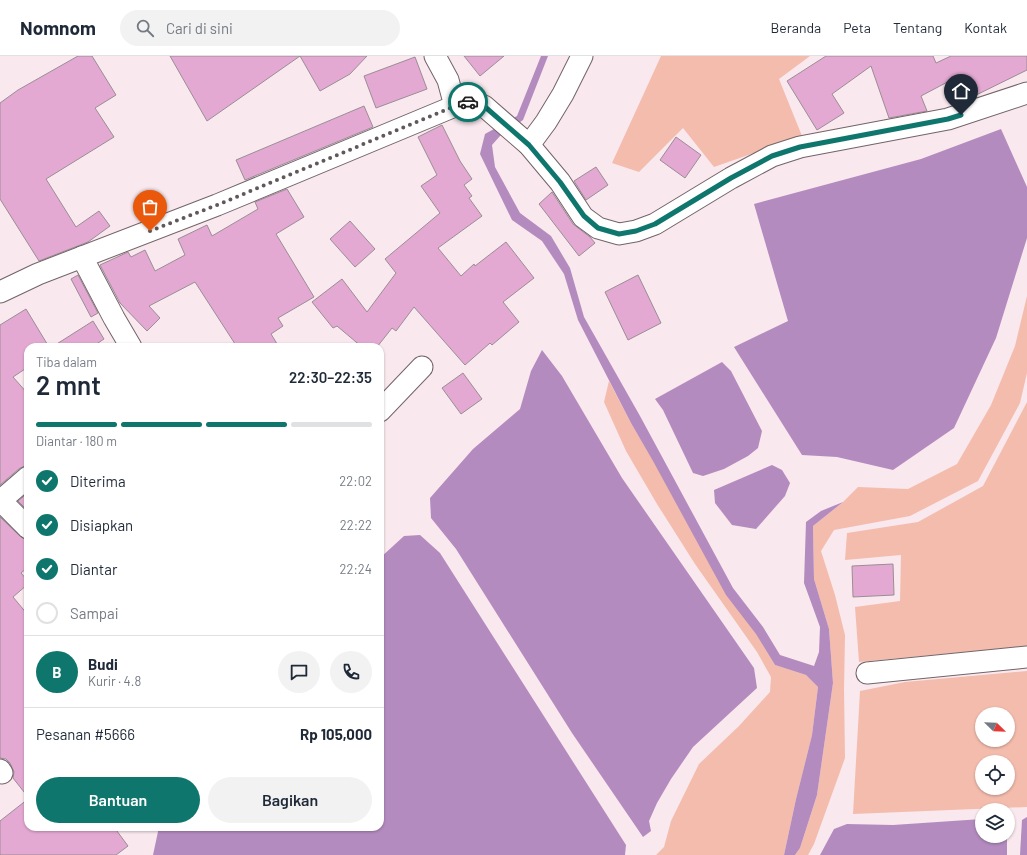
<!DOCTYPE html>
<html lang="id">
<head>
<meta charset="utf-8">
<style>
  :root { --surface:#fff; --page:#f2f2f3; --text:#1f2937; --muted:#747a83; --line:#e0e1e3; --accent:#0f766e }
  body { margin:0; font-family:Barlow,sans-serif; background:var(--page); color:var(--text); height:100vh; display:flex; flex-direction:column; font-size:15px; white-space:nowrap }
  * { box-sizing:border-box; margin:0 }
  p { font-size:13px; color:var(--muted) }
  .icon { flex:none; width:22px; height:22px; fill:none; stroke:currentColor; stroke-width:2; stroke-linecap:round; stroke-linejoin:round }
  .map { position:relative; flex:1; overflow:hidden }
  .details { position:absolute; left:24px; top:287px; width:360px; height:488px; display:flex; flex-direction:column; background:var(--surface); border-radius:12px; box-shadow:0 1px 3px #0004 }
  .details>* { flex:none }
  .needle { width:26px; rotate:113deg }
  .controls { position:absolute; left:975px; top:651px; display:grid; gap:8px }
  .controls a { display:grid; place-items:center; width:40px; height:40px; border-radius:50%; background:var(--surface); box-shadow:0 1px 3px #0004; font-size:20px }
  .pin { position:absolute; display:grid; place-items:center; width:34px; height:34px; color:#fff; margin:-41px -17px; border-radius:50% 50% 50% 0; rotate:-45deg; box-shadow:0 0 4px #0007 }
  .pin .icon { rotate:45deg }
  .courier { position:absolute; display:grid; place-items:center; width:40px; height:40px; margin:-20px; border:3px solid #0f766e; border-radius:50%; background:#fff; color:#222; box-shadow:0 1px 5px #0007 }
  .headline em { font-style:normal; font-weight:600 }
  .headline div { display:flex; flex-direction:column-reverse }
  .headline { display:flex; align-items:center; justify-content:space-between; height:68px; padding:0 12px }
  h1 { font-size:26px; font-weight:600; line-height:30px }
  .bar { display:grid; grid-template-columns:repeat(4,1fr); gap:6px 4px; align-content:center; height:48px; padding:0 12px }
  .bar i { height:5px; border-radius:3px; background:var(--line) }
  .bar .active { background:var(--accent) }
  .bar p { grid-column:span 4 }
  .line { display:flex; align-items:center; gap:10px; padding:0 12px; border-top:1px solid var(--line) }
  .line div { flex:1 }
  .round { display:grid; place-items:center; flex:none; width:42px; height:42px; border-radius:21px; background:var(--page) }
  ol { padding:0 12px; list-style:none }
  li { display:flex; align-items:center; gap:12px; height:44px }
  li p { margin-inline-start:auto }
  li .icon { padding:4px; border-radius:50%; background:var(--accent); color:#fff; stroke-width:4 }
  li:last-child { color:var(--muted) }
  li i { width:22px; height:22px; border:2px solid var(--line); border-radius:50% }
  .action { display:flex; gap:8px; margin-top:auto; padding:8px 12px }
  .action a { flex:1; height:46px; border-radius:24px; background:var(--accent); color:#fff; font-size:16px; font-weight:600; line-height:46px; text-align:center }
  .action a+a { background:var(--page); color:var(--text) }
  header { display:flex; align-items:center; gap:24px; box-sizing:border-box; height:56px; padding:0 20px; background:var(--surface); border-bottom:1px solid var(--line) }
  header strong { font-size:19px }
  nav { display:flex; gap:22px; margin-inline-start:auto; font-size:14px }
  .search { width:280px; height:36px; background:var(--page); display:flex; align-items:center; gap:10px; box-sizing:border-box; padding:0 14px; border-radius:22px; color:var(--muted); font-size:15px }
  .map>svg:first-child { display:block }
</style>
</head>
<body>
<header>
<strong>Nomnom</strong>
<div class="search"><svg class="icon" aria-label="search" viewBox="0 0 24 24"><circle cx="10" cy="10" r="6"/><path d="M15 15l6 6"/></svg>Cari di sini</div>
<nav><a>Beranda</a><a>Peta</a><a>Tentang</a><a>Kontak</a></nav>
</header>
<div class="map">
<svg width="1027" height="799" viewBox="0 0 1027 799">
  <rect width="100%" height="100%" fill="#f9e8ed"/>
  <!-- green -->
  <g fill="#f4bcad" fill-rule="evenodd">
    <polygon points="661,0 810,0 779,23 802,80 714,111 683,72 639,116 612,107"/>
    <polygon points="1027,240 1027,317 1020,347 978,425 910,460 834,474 821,495 835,539 845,579 844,633 845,702 814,788 808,799 795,799 800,792 817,739 833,627 829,573 814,523 813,470 843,446 858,431 908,433 957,408 991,349 1015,290"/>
    <polygon points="609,325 631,367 775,609 806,619 818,631 812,679 796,743 784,799 656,799 664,791 671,765 699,708 739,670 770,636 771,621 757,596 695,508 657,448 626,395 604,346"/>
    <polygon points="1027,346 1027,590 859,606 855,551 900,545 901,499 845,504 847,477 918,466 983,430"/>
    <path d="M1027,615V751L853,758L860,635L905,626ZM982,658H1008V684H982ZM982,706H1008V732H982Z"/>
  </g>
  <!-- water -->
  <g fill="#b38bbf">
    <polygon points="541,0 548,0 523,64 500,80 492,89 495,111 520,157 551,180 570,212 584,261 640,360 733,532 763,571 780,599 814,610 819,596 820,571 804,527 806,466 821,455 843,446 813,470 814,523 829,573 833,627 817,739 800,792 795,799 784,799 796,743 812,679 818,631 806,619 775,609 756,578 726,539 653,405 631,367 578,264 564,218 542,185 512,164 480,98 485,78 517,60"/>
    <polygon points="1001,73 1027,131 1027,182 996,282 954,372 893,414 837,401 802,399 734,291 788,265 754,148 921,103"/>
    <polygon points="542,294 562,320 622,422 754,612 757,632 693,691 671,723 657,747 649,765 651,775 643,781 572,677 456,493 431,462 430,442 473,393 520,353 531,315"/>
    <polygon points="722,306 731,315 762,375 758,392 748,400 724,413 703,420 693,417 663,354 655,343"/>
    <polygon points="772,409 782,414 790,427 785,440 756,473 732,469 715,447 714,434"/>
    <polygon points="420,479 440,497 626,789 625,799 153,799 159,771 380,771 380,502 404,480"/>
    <polygon points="1027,761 1027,799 1020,799 1022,764"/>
    <polygon points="982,763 982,780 1007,780 1007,799 820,799 834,773 847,768 893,769"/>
  </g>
  <!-- building -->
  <g fill="#e4a9d2" stroke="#9a8d95">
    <polygon points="78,0 92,0 116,39 95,52 114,81 46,123 76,171 99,155 110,170 88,186 39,205 0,143 0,47 18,34"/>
    <polygon points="170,0 367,0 350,18 320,35 300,0 207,65"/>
    <polygon points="464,0 504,0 480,20"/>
    <polygon points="826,0 933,0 936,7 951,0 1027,0 1027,14 966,44 955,22 921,40 927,55 889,62 871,10 832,38 844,57 817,74 787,25"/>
    <polygon points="415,1 427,33 376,52 364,20"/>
    <polygon points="364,50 373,71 245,124 236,104"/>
    <polygon points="442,69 460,105 472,123 464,129 472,140 469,142 482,160 438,192 461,220 474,208 475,210 506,186 534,222 503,246 519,266 492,289 490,287 465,309 414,251 396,275 392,272 377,291 362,291 337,270 333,272 312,246 342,223 367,256 396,217 385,203 440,157 421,130 437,119 418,81"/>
    <polygon points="676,81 701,99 685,122 660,104"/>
    <polygon points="596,111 608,129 586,144 574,125"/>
    <polygon points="287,133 304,161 276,178 314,241 278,262 283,270 271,278 279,291 237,291 195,226 149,250 160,262 147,275 120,247 100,209 128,196 131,201 145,194 155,215 185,199 178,183 207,169 212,180 258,153 255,146"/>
    <polygon points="552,136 573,168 590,181 595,187 579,200 539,148"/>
    <polygon points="350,165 375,193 355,211 330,183"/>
    <polygon points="78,219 98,257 91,261 71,223"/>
    <polygon points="638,219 661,267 628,284 605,236"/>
    <polygon points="26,253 49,291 28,291 28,311 13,321 28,338 28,409 20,412 0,429 0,269"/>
    <polygon points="93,265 104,283 92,291 52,291"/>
    <polygon points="463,317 482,343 461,358 442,332"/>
    <polygon points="28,437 28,455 18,445"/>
    <polygon points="0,461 20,480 25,483 28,484 28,511 21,517 28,525 28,528 13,541 28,559 28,741 13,722 14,716 10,707 6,703 0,702"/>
    <polygon points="893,508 894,539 853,541 852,510"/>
    <polygon points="28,743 28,771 114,771 128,790 116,799 0,799 0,765"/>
  </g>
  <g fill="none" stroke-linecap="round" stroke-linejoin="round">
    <!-- minor casing -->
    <g stroke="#726468" stroke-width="23">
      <g id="minor">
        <polyline points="455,50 470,46 484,50 529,89 560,126 583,161 598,172 619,178 636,175 655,168 731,122 772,100 800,91 948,63 1027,37"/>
        <polyline points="529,89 546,66 563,38 582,0"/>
        <polyline points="82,201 114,262 131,291"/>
        <polyline points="0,236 38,218 217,149 455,50 448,24 435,0"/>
        <polyline points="380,355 422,311"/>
        <polyline points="0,445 28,421"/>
        <polyline points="1,445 28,472"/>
        <polyline points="867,617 1027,601"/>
        <polyline points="0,714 2,717"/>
      </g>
    </g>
    <!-- minor -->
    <use href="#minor" stroke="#fff" stroke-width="21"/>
  </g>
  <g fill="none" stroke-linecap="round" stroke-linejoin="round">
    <!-- done -->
    <polyline stroke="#61585a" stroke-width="4" stroke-dasharray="0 7.2" points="150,175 217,149 455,50 468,46"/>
    <!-- route -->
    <polyline stroke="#0f766e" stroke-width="5" points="468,46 484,50 529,89 560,126 584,160 598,172 619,178 636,175 655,168 731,122 772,100 800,91 948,63 961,59"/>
  </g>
</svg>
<div class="controls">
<a><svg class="needle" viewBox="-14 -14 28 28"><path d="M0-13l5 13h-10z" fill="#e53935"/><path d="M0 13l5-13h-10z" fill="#747a83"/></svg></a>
<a><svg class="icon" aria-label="locate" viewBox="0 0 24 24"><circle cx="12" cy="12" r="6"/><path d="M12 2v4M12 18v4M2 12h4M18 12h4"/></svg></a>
<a><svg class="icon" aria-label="layers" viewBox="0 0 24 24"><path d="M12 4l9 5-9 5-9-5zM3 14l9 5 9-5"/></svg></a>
</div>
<div class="pin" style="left:150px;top:175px;background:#ea580c"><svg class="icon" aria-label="bag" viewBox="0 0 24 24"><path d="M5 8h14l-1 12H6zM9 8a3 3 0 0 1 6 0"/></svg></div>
<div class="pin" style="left:961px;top:59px;background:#1f2937"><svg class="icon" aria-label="home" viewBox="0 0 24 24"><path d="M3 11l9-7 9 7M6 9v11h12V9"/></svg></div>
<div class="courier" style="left:468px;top:46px"><svg class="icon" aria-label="car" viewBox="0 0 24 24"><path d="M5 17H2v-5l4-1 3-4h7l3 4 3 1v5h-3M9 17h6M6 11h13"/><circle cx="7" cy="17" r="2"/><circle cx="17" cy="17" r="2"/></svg></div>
<section class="details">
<div class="headline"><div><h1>2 mnt</h1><p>Tiba dalam</p></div><em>22:30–22:35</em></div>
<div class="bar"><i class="active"></i><i class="active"></i><i class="active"></i><i></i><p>Diantar · 180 m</p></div>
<ol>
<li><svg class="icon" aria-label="check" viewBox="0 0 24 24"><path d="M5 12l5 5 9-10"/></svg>Diterima<p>22:02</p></li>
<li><svg class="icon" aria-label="check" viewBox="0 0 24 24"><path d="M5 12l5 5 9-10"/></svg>Disiapkan<p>22:22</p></li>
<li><svg class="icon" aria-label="check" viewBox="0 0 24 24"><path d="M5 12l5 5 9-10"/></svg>Diantar<p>22:24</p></li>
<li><i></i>Sampai</li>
</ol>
<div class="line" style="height:72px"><b class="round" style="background:var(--accent);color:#fff">B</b><div><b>Budi</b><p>Kurir · 4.8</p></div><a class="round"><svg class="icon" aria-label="chat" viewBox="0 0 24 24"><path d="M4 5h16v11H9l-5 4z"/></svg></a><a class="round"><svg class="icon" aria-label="phone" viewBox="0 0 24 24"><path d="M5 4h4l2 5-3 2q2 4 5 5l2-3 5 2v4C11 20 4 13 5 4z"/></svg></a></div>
<div class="line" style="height:52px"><div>Pesanan #5666</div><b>Rp 105,000</b></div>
<div class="action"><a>Bantuan</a><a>Bagikan</a></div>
</section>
</div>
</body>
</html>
